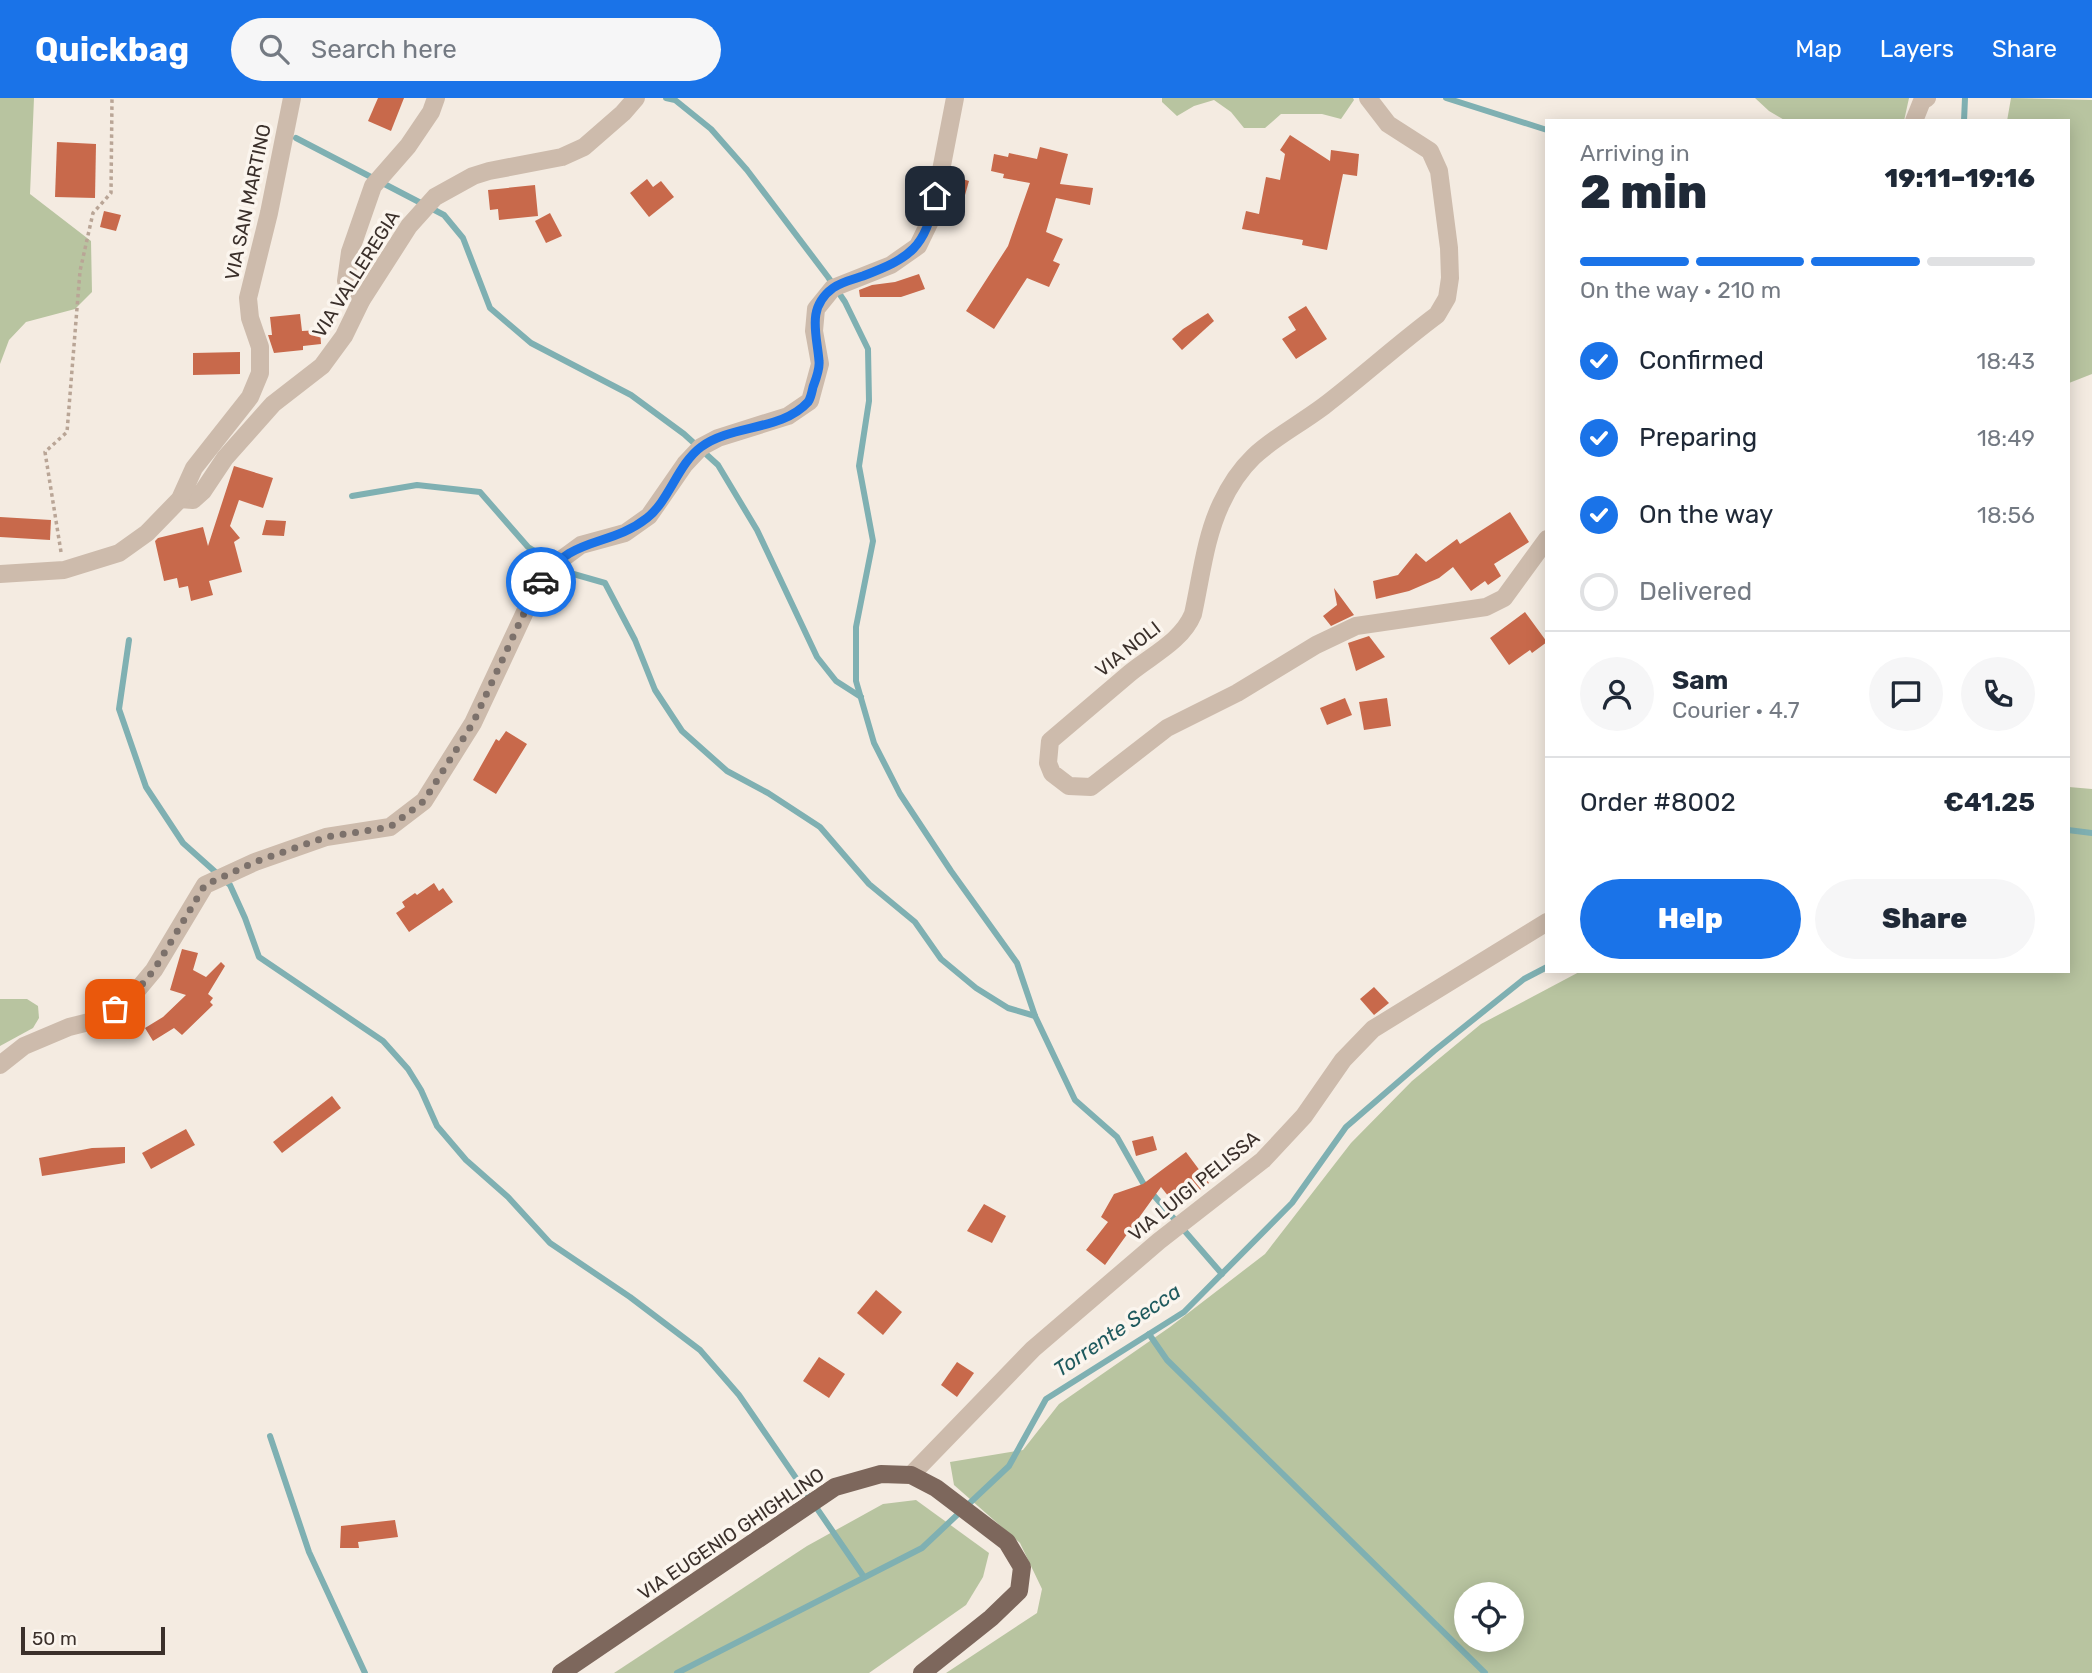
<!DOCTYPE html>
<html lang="en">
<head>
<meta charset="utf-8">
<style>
  :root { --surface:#fff; --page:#f6f6f7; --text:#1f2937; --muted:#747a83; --line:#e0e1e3; --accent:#1a73e8 }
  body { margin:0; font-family:Rubik,sans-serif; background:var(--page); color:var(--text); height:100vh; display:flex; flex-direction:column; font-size:26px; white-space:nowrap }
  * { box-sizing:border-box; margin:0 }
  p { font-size:23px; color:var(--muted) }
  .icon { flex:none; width:38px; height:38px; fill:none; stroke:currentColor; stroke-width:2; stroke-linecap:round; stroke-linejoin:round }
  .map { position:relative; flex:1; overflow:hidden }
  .panel { position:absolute; left:1545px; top:21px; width:525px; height:854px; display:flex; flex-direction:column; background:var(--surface); border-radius:0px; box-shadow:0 4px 18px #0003 }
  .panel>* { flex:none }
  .buttons { position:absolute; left:1454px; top:1484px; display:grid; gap:14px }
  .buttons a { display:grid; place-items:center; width:70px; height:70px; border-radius:50%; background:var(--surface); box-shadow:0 4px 18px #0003; font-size:35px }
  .scale { position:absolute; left:21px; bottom:18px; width:144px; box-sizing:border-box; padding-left:7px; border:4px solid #3b302b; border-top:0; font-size:19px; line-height:24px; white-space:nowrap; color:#3b302b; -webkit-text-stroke:5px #fbf5ee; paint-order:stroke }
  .pin { position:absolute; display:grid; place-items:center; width:60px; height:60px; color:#fff; margin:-30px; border-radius:14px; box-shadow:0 4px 10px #0006 }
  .courier { position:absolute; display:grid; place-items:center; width:70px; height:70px; margin:-35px; border:5px solid #1a73e8; border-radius:50%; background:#fff; color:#222; box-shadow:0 2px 9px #0007 }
  .overview em { font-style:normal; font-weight:800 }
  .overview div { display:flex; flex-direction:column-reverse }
  .overview { display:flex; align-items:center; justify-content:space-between; height:119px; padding:0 35px }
  h1 { font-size:46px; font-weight:800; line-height:52px }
  .bar { display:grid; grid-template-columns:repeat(4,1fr); gap:10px 7px; align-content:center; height:84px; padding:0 35px }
  .bar i { height:9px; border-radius:5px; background:var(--line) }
  .bar .active { background:var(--accent) }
  .bar p { grid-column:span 4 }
  .line { display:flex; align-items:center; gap:18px; padding:0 35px; border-top:2px solid var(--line) }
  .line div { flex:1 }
  .round { display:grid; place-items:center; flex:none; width:74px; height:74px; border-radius:37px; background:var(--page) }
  ol { padding:0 35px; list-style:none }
  li { display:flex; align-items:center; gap:21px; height:77px }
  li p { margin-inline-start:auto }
  li .icon { padding:7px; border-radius:50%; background:var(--accent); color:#fff; stroke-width:4 }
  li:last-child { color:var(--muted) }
  li i { width:38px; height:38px; border:4px solid var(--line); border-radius:50% }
  .action { display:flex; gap:14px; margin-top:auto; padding:14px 35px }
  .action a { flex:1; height:80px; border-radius:42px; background:var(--accent); color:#fff; font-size:28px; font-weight:800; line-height:80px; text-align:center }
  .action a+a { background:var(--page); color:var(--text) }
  header { display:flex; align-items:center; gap:42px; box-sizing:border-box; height:98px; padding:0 35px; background:var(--accent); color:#fff }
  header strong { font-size:33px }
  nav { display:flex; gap:38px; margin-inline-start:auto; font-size:24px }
  .search { width:490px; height:63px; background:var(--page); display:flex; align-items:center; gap:18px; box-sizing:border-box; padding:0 24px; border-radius:38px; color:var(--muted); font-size:26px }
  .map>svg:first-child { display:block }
</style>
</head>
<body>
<header>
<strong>Quickbag</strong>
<div class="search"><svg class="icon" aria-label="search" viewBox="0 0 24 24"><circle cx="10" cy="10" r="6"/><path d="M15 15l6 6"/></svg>Search here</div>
<nav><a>Map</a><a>Layers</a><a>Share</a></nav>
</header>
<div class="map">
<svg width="2092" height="1575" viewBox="0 0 2092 1575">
  <rect width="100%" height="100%" fill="#f4ebe1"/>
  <!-- green -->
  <g fill="#b8c4a0" fill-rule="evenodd">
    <polygon points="0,0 34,0 30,96 91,143 92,194 75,211 26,224 9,242 0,266"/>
    <polygon points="1162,0 1353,0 1354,2 1341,21 1322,16 1281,16 1265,30 1244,30 1231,14 1214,2 1194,8 1177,18 1162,4"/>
    <polygon points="1755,0 1909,0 1904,23 1786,23 1769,13"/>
    <polygon points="2011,0 2092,2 2092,276 2069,285 2068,23 2007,23"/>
    <path d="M2069,689L2092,691V1575H946L1037,1515L1042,1491L1020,1445L954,1387L950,1364L1023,1352L1059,1306L1170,1229L1265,1156L1351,1045L1412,983L1481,926L1581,873H2068ZM1466,1496H1512V1542H1466Z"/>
    <polygon points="0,901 27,901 38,908 39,920 33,930 0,948"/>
    <polygon points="916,1402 989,1455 983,1479 966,1507 869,1575 614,1575 807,1448 883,1406"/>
  </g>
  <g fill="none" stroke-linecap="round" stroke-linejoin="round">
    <!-- stream -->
    <g stroke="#7fb0b2" stroke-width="6">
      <polyline points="666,0 675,2 711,31 747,72 828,179 845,204 868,251 869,303 859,368 873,443 856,529 856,583 874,645 900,696 951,773 1017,865 1035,918 1075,1002 1117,1039 1143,1085 1222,1176"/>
      <polyline points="1446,0 1547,32"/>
      <polyline points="1964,23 1965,0"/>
      <polyline points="296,40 444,117 463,140 490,210 531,245 631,297 684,336 718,367 757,432 817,559 836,583 861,599"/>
      <polyline points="352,398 417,387 480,394 528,449 570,475 605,485 635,542 655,592 682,633 727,673 768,695 820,729 869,786 915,824 941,861 976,890 1008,910 1035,918"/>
      <polyline points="129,542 119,611 146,689 183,745 230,787 245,820 259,859 383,943 408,971 421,992 437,1028 466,1062 508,1099 550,1145 630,1199 700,1252 739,1297 864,1479"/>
      <polyline points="2068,732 2092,735"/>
      <polyline points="1149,1236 1167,1262 1485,1575"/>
      <polyline points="270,1338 309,1454 365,1575"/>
      <polyline points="677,1575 922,1450 1009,1368 1046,1301 1184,1214 1292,1105 1346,1029 1434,953 1524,881 1547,869"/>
    </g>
  </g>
  <!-- building -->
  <g fill="#c8694b">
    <polygon points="378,0 404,0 391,33 368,23"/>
    <polygon points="1290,37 1330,63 1331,52 1359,56 1357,78 1343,76 1327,152 1302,147 1303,142 1242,131 1246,113 1259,116 1266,79 1280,82 1285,56 1280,52"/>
    <polygon points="57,44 96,46 95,100 55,99"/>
    <polygon points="1040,49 1068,56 1060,86 1093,90 1090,107 1056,100 1046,134 1063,141 1053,163 1060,166 1049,189 1027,180 994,231 966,213 1008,148 1030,85 1003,80 1004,76 991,73 994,56 1008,59 1009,55 1037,61"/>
    <polygon points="952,78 969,83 965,97 949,92"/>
    <polygon points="647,81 653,89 661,83 674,99 649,119 630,95"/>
    <polygon points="535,87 538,118 499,122 498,111 490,112 488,92"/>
    <polygon points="104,113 121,117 116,133 100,129"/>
    <polygon points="550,115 562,138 546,145 535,123"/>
    <polygon points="919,176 925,191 901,199 860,199 859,192 872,187 895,184"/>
    <polygon points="1306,208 1327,241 1296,261 1282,241 1296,232 1288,219"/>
    <polygon points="1208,215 1214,223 1182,252 1172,241 1183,231"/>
    <polygon points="300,216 302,233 320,232 321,246 303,248 303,252 274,255 268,237 272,237 270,219"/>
    <polygon points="240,254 240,276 193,277 193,255"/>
    <polygon points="234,368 273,380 263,410 239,402 230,428 240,440 234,444 242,474 209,483 213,497 191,503 188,488 179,490 177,480 164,483 155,443 158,440 203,429 208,448"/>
    <polygon points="1510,414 1529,444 1494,466 1501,478 1488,487 1485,483 1471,493 1453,469 1439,480 1409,493 1376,501 1373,483 1398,477 1416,455 1426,464 1457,441 1460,446"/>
    <polygon points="0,419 51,422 50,442 0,439"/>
    <polygon points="266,422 286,423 284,438 262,437"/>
    <polygon points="1334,490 1354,517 1331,528 1323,518 1337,507"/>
    <polygon points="1525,514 1547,544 1532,555 1530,552 1509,567 1490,540"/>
    <polygon points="1369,538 1385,559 1356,573 1348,545"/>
    <polygon points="1345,600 1352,617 1327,627 1320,610"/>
    <polygon points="1387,600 1391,628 1364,632 1359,604"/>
    <polygon points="506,633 527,646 496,696 473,682 496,641 499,643"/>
    <polygon points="434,785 439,793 443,790 453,804 409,834 396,815 405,809 402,804 415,795 417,797"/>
    <polygon points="182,851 198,855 193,872 206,879 221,864 225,868 208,896 213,900 210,904 213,907 182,937 174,930 153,943 145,930 163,919 186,897 170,892"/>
    <polygon points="1374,889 1389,905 1374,917 1360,901"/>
    <polygon points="332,998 341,1010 282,1055 273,1044"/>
    <polygon points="186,1031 195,1047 151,1071 142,1055"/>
    <polygon points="1153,1038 1157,1052 1136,1058 1132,1043"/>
    <polygon points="125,1049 125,1065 42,1078 39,1060 92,1050"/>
    <polygon points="1186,1054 1209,1085 1177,1109 1161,1089 1105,1167 1086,1152 1108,1124 1101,1119 1114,1096 1143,1086"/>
    <polygon points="984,1106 1006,1118 992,1145 967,1133"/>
    <polygon points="876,1192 902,1214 883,1237 857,1215"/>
    <polygon points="819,1259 845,1276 829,1300 803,1283"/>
    <polygon points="957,1264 974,1275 957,1299 941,1287"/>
    <polygon points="395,1422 398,1439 358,1444 359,1450 340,1450 341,1428"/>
  </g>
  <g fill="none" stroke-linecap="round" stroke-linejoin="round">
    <!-- path -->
    <polyline stroke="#b9a596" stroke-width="3.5" stroke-dasharray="3.5 3.5" stroke-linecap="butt" points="61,454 45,354 67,334 80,173 93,115 111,95 112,0"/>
    <!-- minor -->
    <g stroke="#cdbbac" stroke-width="18">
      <path d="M1368,0L1388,26L1430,53L1439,73L1449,150L1450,180L1447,200L1437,217C1398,246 1362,279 1324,308C1278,342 1247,350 1221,406C1205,440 1201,480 1193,516C1182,543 1152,557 1130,575C1103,598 1076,621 1050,643L1048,665L1052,675L1069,688L1091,689L1167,630L1237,595L1316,547L1356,528L1486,509L1504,500L1547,441"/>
      <polyline points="1914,23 1922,3 1927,0"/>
      <polyline points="361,203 351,194 346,183 350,154 373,88 408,48 431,14 436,0"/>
      <polyline points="180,401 193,402 203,393 225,360 273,306 322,268 344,238 361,203 409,128 435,99 473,78 489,73 562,59 584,49 623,15 636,0"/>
      <polyline points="0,476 64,472 119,455 147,435 180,401 194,370 250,299 260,275 260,249 250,220 248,200 269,115 292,0"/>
      <polyline points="0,967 24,948 69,929 101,921 129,902 154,872 205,787 255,764 326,739 390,729 424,703 473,625 531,501 551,469 581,447 625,435 649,418 685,366 701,349 718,340 788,318 810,303 820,266 814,233 816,211 833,190 891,167 918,148 932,119 955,0"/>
      <polyline points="911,1377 1033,1251 1159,1143 1263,1062 1304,1018 1343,962 1373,931 1547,824"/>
    </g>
    <!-- major -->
    <polyline stroke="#7d675c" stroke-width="18" points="561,1575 835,1389 881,1376 911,1377 936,1390 1007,1444 1022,1469 1019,1493 991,1520 922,1575"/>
  </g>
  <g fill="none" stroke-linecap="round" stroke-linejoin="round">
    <!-- done -->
    <polyline stroke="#7c716b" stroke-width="7" stroke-dasharray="0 12.6" points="115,911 129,902 154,872 205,787 255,764 326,739 390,729 424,703 473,625 531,500 541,484"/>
    <!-- route -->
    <path stroke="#1a73e8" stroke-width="9" d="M541,484C570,437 609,450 647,420C669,403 678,366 701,349C732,326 782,333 808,304C811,300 812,293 813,289C816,281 820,271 819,263C817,236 806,210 833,190C841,184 854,181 863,178C910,160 926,150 935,98"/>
  </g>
  <g text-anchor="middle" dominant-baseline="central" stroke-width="7" stroke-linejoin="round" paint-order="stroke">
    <!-- street labels -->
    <g font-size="19" fill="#3b302b" stroke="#fbf5ee">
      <text transform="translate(248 104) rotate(-78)">VIA SAN MARTINO</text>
      <text transform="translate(356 176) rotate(-58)">VIA VALLEREGIA</text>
      <text transform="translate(1128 551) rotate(-38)">VIA NOLI</text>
      <text transform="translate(1194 1088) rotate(-39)">VIA LUIGI PELISSA</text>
      <text transform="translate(731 1436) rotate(-34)">VIA EUGENIO GHIGHLINO</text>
    </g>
    <!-- water labels -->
    <g font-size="21" font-style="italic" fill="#1f5a5e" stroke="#fbf5ee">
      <text transform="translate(1117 1232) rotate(-34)">Torrente Secca</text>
    </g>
  </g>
</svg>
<div class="buttons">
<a><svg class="icon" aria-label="locate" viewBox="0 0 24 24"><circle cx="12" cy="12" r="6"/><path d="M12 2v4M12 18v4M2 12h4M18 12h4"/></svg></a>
</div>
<div class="scale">50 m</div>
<div class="pin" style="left:115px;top:911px;background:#ea580c"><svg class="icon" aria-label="bag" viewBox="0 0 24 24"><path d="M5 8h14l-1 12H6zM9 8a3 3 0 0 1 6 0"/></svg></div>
<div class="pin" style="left:935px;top:98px;background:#1f2937"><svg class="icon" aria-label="home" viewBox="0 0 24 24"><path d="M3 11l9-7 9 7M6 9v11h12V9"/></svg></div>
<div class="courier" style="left:541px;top:484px"><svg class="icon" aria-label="car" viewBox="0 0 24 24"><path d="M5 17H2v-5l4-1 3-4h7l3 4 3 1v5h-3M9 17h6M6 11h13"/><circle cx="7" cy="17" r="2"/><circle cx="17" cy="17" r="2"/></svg></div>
<section class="panel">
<div class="overview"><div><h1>2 min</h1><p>Arriving in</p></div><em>19:11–19:16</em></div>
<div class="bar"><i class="active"></i><i class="active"></i><i class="active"></i><i></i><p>On the way · 210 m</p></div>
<ol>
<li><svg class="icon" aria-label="check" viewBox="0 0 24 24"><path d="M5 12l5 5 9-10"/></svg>Confirmed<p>18:43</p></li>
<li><svg class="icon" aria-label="check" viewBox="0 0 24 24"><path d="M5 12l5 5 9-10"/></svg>Preparing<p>18:49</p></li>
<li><svg class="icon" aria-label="check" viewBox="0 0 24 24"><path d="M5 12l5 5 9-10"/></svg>On the way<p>18:56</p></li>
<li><i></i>Delivered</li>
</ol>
<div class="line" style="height:126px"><a class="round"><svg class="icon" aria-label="person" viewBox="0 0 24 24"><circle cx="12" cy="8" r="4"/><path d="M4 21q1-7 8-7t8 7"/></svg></a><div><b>Sam</b><p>Courier · 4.7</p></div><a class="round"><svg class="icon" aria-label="chat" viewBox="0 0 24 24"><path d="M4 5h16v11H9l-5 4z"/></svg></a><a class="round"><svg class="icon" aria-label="phone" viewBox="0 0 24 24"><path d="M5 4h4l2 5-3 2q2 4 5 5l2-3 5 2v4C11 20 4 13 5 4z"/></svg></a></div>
<div class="line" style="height:91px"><div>Order #8002</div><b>€41.25</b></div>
<div class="action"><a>Help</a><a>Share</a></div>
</section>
</div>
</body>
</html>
